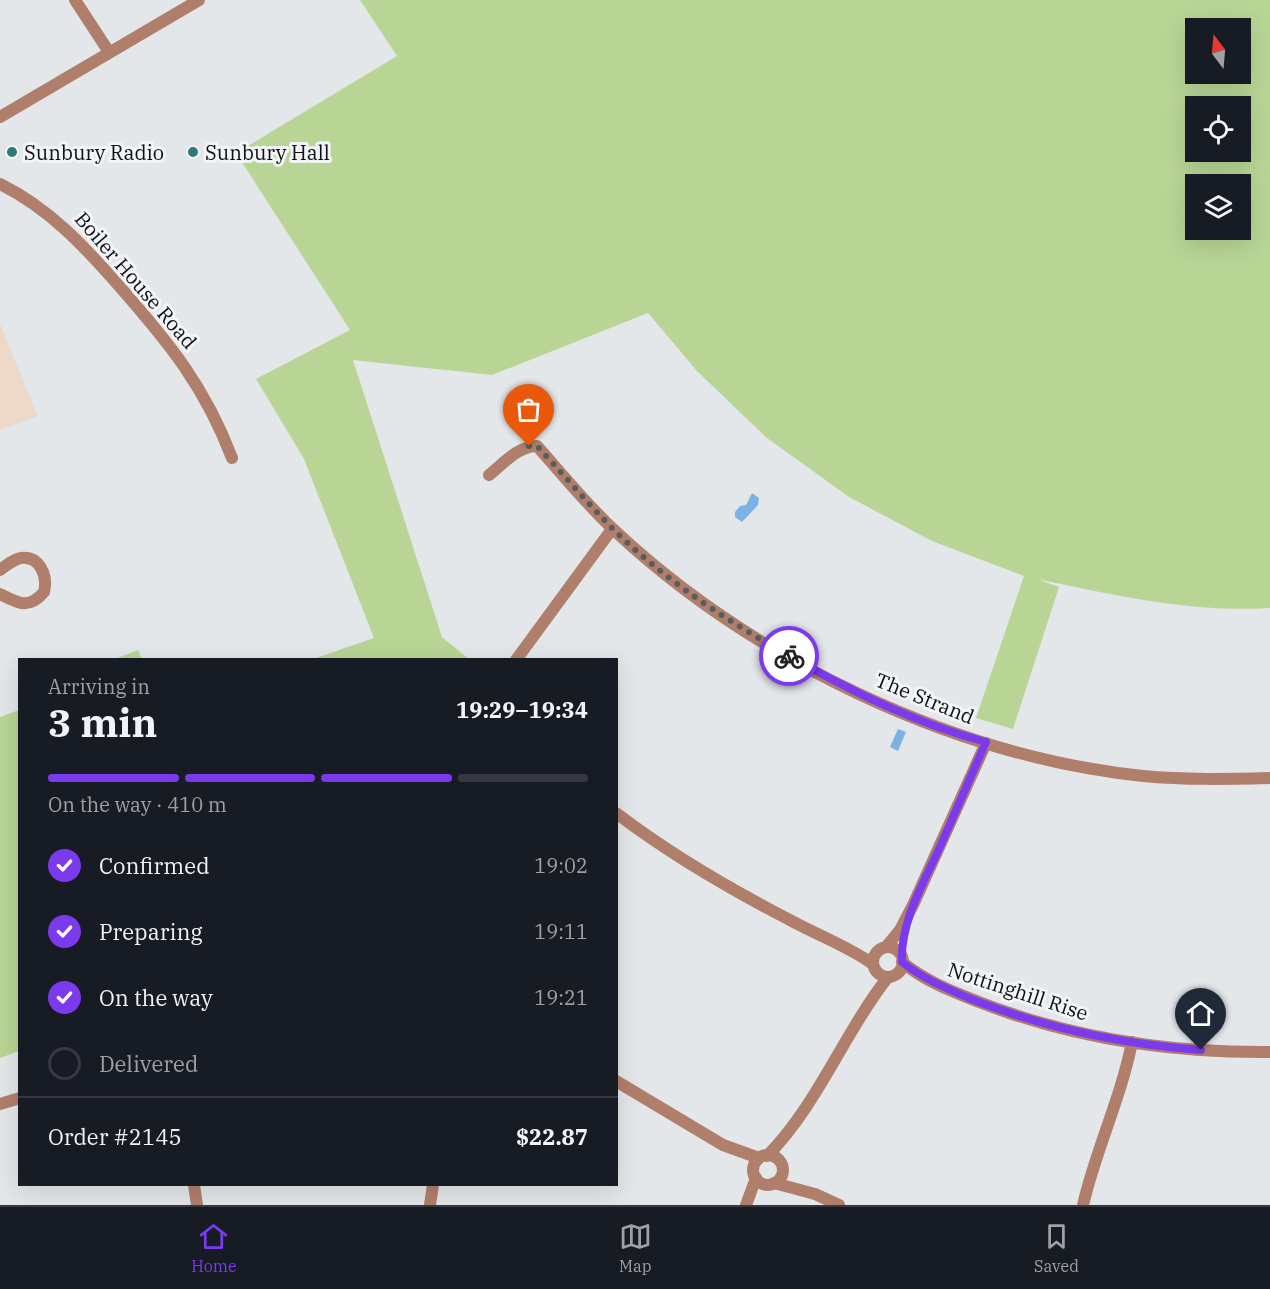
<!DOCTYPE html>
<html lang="en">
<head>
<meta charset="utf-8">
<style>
  :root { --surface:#171b24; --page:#20242c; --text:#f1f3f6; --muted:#9ea1a6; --line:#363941; --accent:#7c3aed }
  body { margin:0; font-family:"IBM Plex Serif",serif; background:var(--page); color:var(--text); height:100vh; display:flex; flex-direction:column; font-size:22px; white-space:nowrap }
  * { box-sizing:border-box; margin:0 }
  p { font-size:20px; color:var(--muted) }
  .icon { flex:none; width:33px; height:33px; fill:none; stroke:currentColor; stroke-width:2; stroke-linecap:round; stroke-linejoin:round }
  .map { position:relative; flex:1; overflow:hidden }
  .sheet { position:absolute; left:18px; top:658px; width:600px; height:528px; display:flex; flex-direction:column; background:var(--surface); border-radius:0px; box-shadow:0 6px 24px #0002 }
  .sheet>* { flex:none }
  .needle { width:39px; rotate:344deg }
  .buttons { position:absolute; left:1185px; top:18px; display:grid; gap:12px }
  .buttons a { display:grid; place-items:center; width:66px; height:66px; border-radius:0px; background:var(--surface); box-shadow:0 6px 24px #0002; font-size:30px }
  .pin { position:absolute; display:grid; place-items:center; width:51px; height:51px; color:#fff; margin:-62px -26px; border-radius:50% 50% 50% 0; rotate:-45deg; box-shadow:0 0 6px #0007 }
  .pin .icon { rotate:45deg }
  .courier { position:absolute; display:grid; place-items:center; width:60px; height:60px; margin:-30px; border:4px solid #7c3aed; border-radius:50%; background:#fff; color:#222; box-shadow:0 2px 8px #0007 }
  .overview em { font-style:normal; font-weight:700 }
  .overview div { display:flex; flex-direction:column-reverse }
  .overview { display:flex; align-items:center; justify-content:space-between; height:102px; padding:0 30px }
  h1 { font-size:39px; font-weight:700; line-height:45px }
  .bar { display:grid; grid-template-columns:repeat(4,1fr); gap:9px 6px; align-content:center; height:72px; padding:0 30px }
  .bar i { height:8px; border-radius:4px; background:var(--line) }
  .bar .on { background:var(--accent) }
  .bar p { grid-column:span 4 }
  .line { display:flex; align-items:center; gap:15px; padding:0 30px; border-top:2px solid var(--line) }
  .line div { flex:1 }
  ol { padding:0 30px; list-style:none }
  li { display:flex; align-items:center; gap:18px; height:66px }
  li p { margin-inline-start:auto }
  li .icon { padding:6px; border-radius:50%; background:var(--accent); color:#fff; stroke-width:4 }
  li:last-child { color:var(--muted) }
  li i { width:33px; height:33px; border:3px solid var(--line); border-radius:50% }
  .dock { display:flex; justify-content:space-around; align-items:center; height:84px; border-top:2px solid var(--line); background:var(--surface); font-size:16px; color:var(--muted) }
  .dock a { display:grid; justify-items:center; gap:3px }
  .dock .on { color:var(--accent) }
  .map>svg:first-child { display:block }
</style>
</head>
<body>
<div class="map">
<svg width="1270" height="1205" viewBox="0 0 1270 1205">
  <rect width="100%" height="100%" fill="#e4e7ea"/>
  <!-- education -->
  <polygon fill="#edd9ca" points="0,324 38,416 0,430"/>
  <!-- green -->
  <g fill="#b8d595" fill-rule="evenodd">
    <path d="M360,0H1270V608C1191,613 1114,595 1037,579L1059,587L1013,729L976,718L1024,576L932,541L849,497L767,438L697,371L648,313L492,375L353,360L442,637L470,660H310L374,638L304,459L256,379L350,330L236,153L397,56ZM1240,28V74H1196V28ZM1240,106V152H1196V106ZM1196,184H1240V230H1196Z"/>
    <polygon points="138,650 142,660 112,660"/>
    <polygon points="19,710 19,1051 0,1058 0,717"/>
  </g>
  <!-- water -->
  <g fill="#7bb3e5">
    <polygon points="752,493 759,498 758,505 742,522 735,517 735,512 740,506 746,505"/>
    <polygon points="898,729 906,732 898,751 890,747"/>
  </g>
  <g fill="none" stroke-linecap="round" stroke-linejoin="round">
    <!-- street -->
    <g stroke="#b07f6b" stroke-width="12">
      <polyline points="75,0 109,52"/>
      <polyline points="0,117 199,0"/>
      <path d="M0,184C49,208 85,247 120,287C170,344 205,387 232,458"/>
      <path d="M489,475C503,464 518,446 537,446C562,474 586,504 614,530C753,660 953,756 1143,776C1185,780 1228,779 1270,778"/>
      <path d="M0,570C6,566 13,559 21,558C40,556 48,576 44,592C29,610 17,603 0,594"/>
      <polyline points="516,660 612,529"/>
      <path d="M616,813C670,854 728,888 788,919C817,935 846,945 873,964"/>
      <polyline points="886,947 900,930 913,905 986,743"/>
      <circle cx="888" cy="962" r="15"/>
      <path d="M902,962C925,981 951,991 979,1002C1071,1038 1171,1053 1270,1052"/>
      <polyline points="616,1081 723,1145 759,1158"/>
      <polyline points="0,1104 20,1098"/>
      <circle cx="768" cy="1170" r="15"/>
      <path d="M767,1156C817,1106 844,1033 888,977"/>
      <polyline points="774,1183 815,1194 839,1205"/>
      <polyline points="194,1185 197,1205"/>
      <polyline points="430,1205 433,1185"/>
      <polyline points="746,1205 756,1178"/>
      <path d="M1083,1205C1096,1149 1121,1098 1132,1042"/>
    </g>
  </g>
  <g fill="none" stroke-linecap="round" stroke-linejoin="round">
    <!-- done -->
    <path stroke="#5a5b5d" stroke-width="6" stroke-dasharray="0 10.8" d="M529,446H537C562,473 586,501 611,527C663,579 726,620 789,656"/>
    <!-- route -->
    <path stroke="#7c3aed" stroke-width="8" d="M789,656C851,691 917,724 986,742C970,778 955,813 939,849C923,884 900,923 902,962C923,979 946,988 971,999C1045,1028 1122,1044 1201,1050"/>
  </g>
  <!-- markers -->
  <g fill="#30797a" stroke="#f2f4f8" stroke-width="2">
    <circle cx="12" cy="152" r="6"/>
    <circle cx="193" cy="152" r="6"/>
  </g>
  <g text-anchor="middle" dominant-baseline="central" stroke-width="6" stroke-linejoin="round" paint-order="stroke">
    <!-- poi labels -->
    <g font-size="20" fill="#0f1011" stroke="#f2f4f8" text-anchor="start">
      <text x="24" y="152">Sunbury Radio</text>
      <text x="205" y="152">Sunbury Hall</text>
    </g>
    <!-- street labels -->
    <g font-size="20" fill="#0f1011" stroke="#f2f4f8">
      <text transform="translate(136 280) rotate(49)">Boiler House Road</text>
      <text transform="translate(925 698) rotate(22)">The Strand</text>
      <text transform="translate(1018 991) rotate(18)">Nottinghill Rise</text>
    </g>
  </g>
</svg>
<div class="buttons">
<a><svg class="needle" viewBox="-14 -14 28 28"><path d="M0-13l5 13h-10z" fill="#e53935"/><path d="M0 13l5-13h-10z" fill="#9ea1a6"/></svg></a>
<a><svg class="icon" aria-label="locate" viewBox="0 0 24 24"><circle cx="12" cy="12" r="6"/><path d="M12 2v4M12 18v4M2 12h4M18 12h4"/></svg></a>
<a><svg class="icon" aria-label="layers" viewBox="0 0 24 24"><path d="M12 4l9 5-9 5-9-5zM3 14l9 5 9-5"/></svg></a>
</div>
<div class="pin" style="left:529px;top:446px;background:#ea580c"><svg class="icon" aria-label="bag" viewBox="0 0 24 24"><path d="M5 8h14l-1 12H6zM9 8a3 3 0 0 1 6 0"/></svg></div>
<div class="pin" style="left:1201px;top:1050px;background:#1f2937"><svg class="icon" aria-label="home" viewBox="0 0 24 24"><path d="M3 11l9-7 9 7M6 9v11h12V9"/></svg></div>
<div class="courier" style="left:789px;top:656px"><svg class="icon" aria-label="bike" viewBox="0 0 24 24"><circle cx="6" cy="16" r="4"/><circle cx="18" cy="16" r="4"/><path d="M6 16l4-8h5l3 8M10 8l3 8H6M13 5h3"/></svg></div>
<section class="sheet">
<div class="overview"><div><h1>3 min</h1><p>Arriving in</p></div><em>19:29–19:34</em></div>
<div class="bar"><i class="on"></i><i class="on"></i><i class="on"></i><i></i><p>On the way · 410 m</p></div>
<ol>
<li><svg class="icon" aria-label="check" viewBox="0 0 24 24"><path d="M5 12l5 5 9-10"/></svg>Confirmed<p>19:02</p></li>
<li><svg class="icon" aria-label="check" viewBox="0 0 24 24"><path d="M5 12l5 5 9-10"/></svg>Preparing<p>19:11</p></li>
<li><svg class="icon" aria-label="check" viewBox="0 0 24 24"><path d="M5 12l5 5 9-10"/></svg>On the way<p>19:21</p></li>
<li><i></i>Delivered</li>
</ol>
<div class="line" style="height:78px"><div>Order #2145</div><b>$22.87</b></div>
</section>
</div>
<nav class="dock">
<a class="on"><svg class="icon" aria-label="home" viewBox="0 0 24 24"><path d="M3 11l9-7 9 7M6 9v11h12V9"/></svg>Home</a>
<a><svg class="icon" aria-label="map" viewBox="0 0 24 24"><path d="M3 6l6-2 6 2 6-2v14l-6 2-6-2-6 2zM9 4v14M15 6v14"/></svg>Map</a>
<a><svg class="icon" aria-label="saved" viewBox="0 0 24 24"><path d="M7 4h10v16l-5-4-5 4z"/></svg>Saved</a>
</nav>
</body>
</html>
